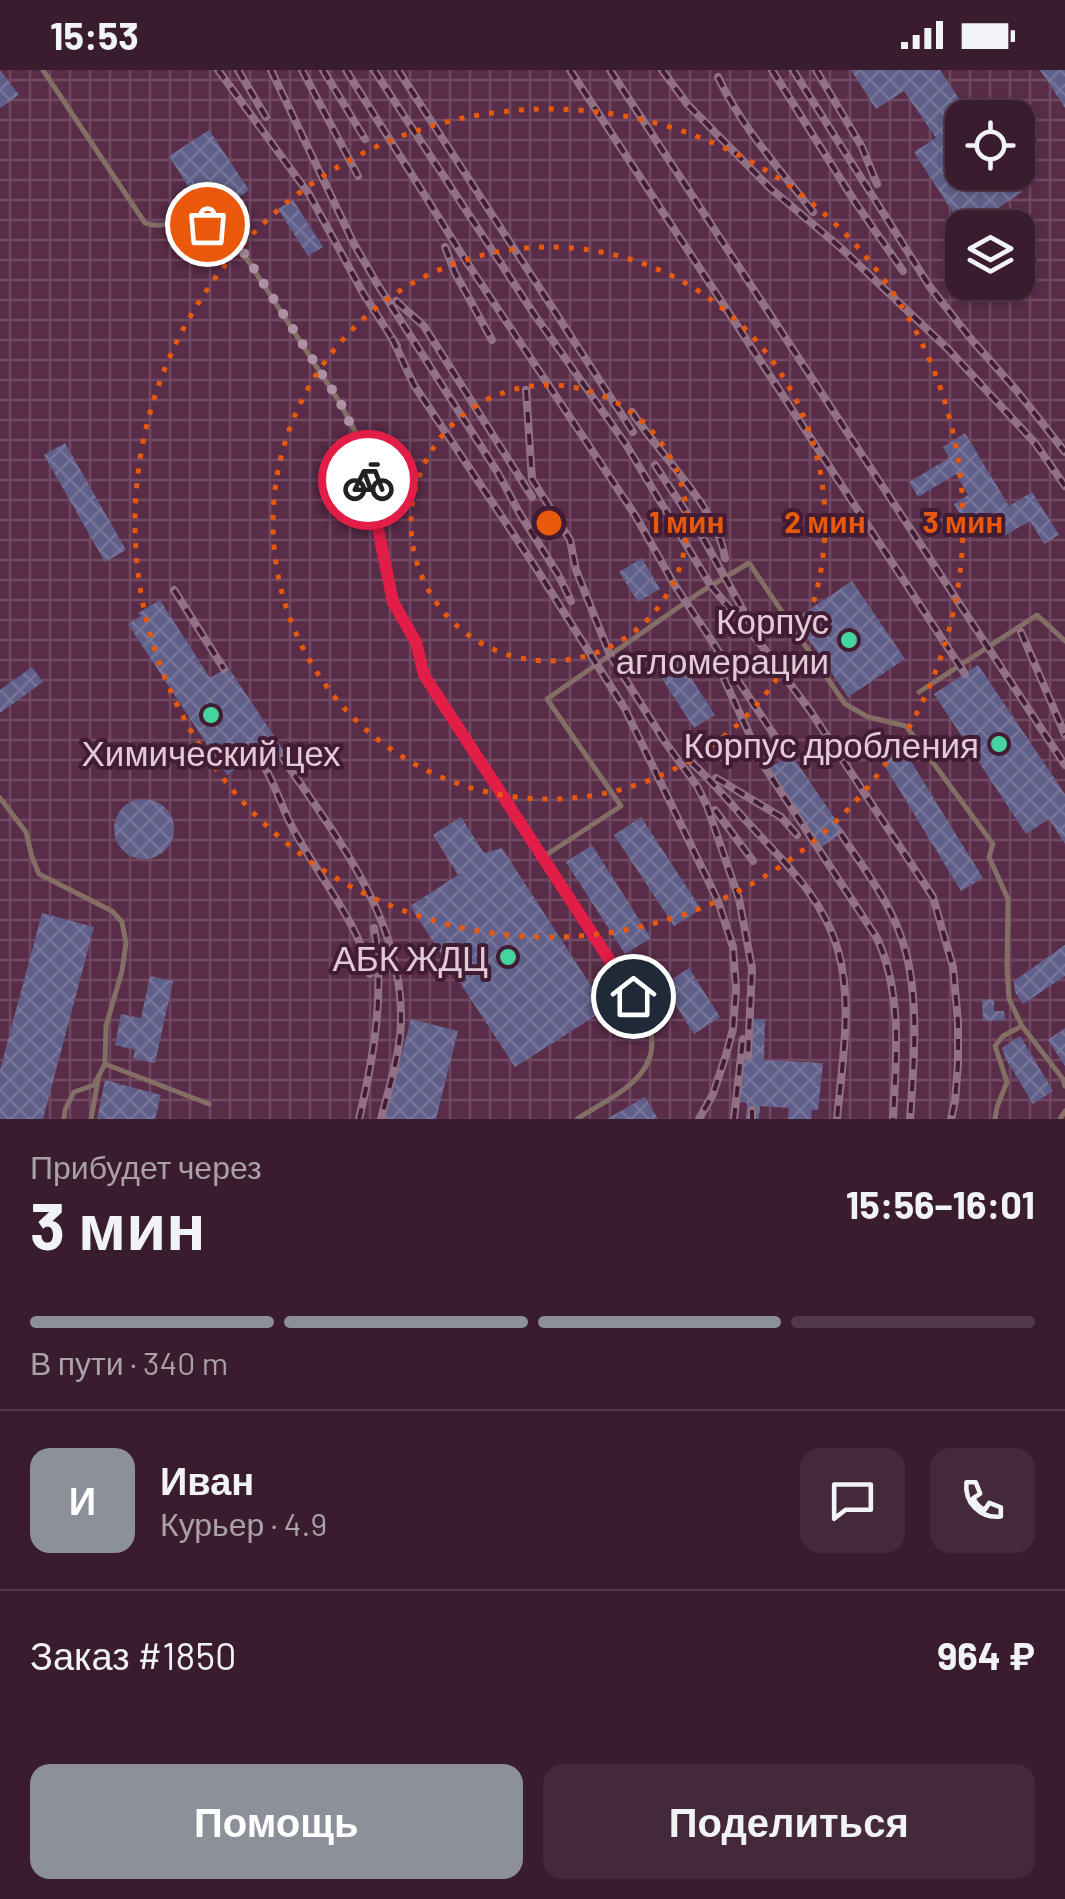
<!DOCTYPE html>
<html lang="ru">
<head>
<meta charset="utf-8">
<style>
  :root { --surface:#391c2e; --page:#44293a; --text:#f1f3f6; --muted:#aba1aa; --line:#533a4a; --accent:#8c9099 }
  body { margin:0; font-family:Barlow,sans-serif; background:var(--page); color:var(--text); height:100vh; display:flex; flex-direction:column; font-size:38px; white-space:nowrap }
  * { box-sizing:border-box; margin:0 }
  p { font-size:32px; color:var(--muted) }
  .icon { flex:none; width:55px; height:55px; fill:none; stroke:currentColor; stroke-width:2; stroke-linecap:round; stroke-linejoin:round }
  .map { position:relative; height:1049px; overflow:hidden }
  .panel { display:flex; flex-direction:column; background:var(--surface); flex:1 }
  .panel>* { flex:none }
  .buttons { position:absolute; left:945px; top:30px; display:grid; gap:20px }
  .buttons a { display:grid; place-items:center; width:90px; height:90px; border-radius:20px; background:var(--surface); box-shadow:0 2px 8px #0004,0 0 0 2px var(--line); font-size:50px }
  .pin { position:absolute; display:grid; place-items:center; width:85px; height:85px; color:#fff; margin:-42px; border:5px solid #fff; border-radius:50%; box-shadow:0 2px 10px #0007 }
  .courier { position:absolute; display:grid; place-items:center; width:100px; height:100px; margin:-50px; border:8px solid #e11d48; border-radius:50%; background:#fff; color:#222; box-shadow:0 2px 12px #0007 }
  .head em { font-style:normal; font-weight:700 }
  .head div { display:flex; flex-direction:column-reverse }
  .head { display:flex; align-items:center; justify-content:space-between; height:170px; padding:0 30px }
  h1 { font-size:65px; font-weight:700; line-height:75px }
  .bar { display:grid; grid-template-columns:repeat(4,1fr); gap:15px 10px; align-content:center; height:120px; padding:0 30px }
  .bar i { height:12px; border-radius:8px; background:var(--line) }
  .bar .on { background:var(--accent) }
  .bar p { grid-column:span 4 }
  .line { display:flex; align-items:center; gap:25px; padding:0 30px; border-top:2px solid var(--line) }
  .line div { flex:1 }
  .round { display:grid; place-items:center; flex:none; width:105px; height:105px; border-radius:20px; background:var(--page) }
  .primary-button { display:flex; gap:20px; margin-top:auto; padding:20px 30px }
  .primary-button a { flex:1; height:115px; border-radius:20px; background:var(--accent); color:#fff; font-size:40px; font-weight:700; line-height:115px; text-align:center }
  .primary-button a+a { background:var(--page); color:var(--text) }
  .status { display:flex; justify-content:space-between; align-items:center; height:70px; padding:0 50px; background:var(--surface); direction:ltr }
  .status svg { height:28px; fill:currentColor }
  .map>svg:first-child { display:block }
</style>
</head>
<body>
<div class="status"><b>15:53</b><svg viewBox="0 0 49 12"><path d="M0 12V9h3v3zM5 12V6h3v6zM10 12V3h3v9zM15 12V0h3v12zM26 1h20v11H26zM47 4h2v5h-2z"/></svg></div>
<div class="map">
<svg width="1065" height="1049" viewBox="0 0 1065 1049">
  <defs>
    <pattern id="industrial-grid" width="8" height="8" patternUnits="userSpaceOnUse" patternTransform="scale(2.5)"><rect width="8" height="8" fill="#592c48"/><path d="M0 4h8M4 0v8" fill="none" stroke="#714962"/></pattern>
    <pattern id="building-cross-hatch" width="8" height="8" patternUnits="userSpaceOnUse" patternTransform="scale(2.5)"><rect width="8" height="8" fill="#5f5f89"/><path d="M0 0l8 8M0 8l8-8" fill="none" stroke="#767599"/></pattern>
  </defs>
  <rect width="100%" height="100%" fill="#4c263d"/>
  <!-- industrial -->
  <path fill="url(#industrial-grid)" fill-rule="evenodd" d="M0,0H1065V1049H0ZM962,48H1018V102H962ZM962,158H1018V212H962Z"/>
  <!-- building -->
  <g fill="url(#building-cross-hatch)">
    <polygon points="0,0 19,25 0,38"/>
    <polygon points="851,0 940,0 972,48 962,48 962,102 1009,102 1022,122 969,158 963,158 914,82 936,68 904,21 876,39"/>
    <polygon points="1040,0 1065,0 1065,38"/>
    <polygon points="209,60 249,120 208,148 169,86"/>
    <polygon points="293,130 323,177 308,186 278,139"/>
    <polygon points="965,363 1009,436 1032,422 1059,465 1044,474 1030,451 1004,466 991,446 969,459 954,434 968,425 956,404 918,427 909,412 949,388 943,377"/>
    <polygon points="65,373 126,480 105,492 44,385"/>
    <polygon points="642,488 660,519 638,532 619,502"/>
    <polygon points="852,511 905,589 848,627 795,549"/>
    <polygon points="160,530 210,608 228,597 286,684 268,696 259,682 227,705 128,554 141,546 138,543"/>
    <polygon points="674,582 715,645 694,658 653,595"/>
    <polygon points="978,595 1065,724 1065,774 1049,749 1026,764 934,624"/>
    <polygon points="32,597 43,612 0,643 0,620"/>
    <polygon points="899,672 983,808 961,821 878,685"/>
    <polygon points="791,684 844,762 821,777 768,699"/>
    <circle cx="144" cy="759" r="30"/>
    <polygon points="461,747 484,783 502,778 606,939 515,997 410,836 458,805 433,765"/>
    <polygon points="641,747 701,839 674,856 614,765"/>
    <polygon points="592,775 651,868 625,884 566,792"/>
    <polygon points="42,843 94,857 43,1049 0,1049 0,1000"/>
    <polygon points="1065,875 1065,906 1023,934 1015,922 1014,911"/>
    <polygon points="689,898 720,947 694,964 663,915"/>
    <polygon points="150,906 173,911 155,993 133,988 135,980 115,975 121,944 141,948"/>
    <polygon points="994,929 994,941 1004,941 1005,950 983,951 982,930"/>
    <polygon points="411,949 458,961 436,1049 385,1049"/>
    <polygon points="752,949 765,949 764,990 823,993 818,1040 812,1040 811,1049 788,1049 789,1038 760,1036 759,1049 746,1049 747,1033 738,1032 743,986 750,986"/>
    <polygon points="1065,958 1065,996 1048,970"/>
    <polygon points="1020,966 1053,1021 1033,1034 1006,989 1002,978"/>
    <polygon points="105,1010 161,1025 155,1049 97,1049"/>
    <polygon points="645,1027 658,1049 607,1049"/>
  </g>
  <g fill="none" stroke-linecap="round" stroke-linejoin="round">
    <!-- lane -->
    <g stroke="#846f66" stroke-width="5">
      <path d="M43,0L145,153C161,160 179,149 196,145L207,155L223,152L340,333L357,365L371,421L393,531L416,572L424,605L618,902C628,918 640,934 647,950C669,1004 614,1025 577,1049"/>
      <polyline points="919,622 1037,545 1065,571"/>
      <polyline points="0,728 26,762 32,787 39,804 112,841 122,852 126,873 122,901 106,956 105,994 94,1015 74,1022 65,1040 64,1049"/>
      <polyline points="543,787 621,736 547,629 699,523 749,493 845,634 868,647 906,656 993,774 989,787 1008,829 1007,899 1009,929 1022,956 1063,1009 1065,1016"/>
      <polyline points="105,994 209,1034"/>
      <polyline points="91,1049 98,1010"/>
      <polyline points="995,1049 997,1037 1007,1012 995,976 1003,966 1022,956"/>
      <polyline points="1060,1049 1065,1041"/>
    </g>
    <!-- rail casing -->
    <g stroke="#917183" stroke-width="8">
      <g id="rail">
        <polyline points="218,0 309,124 363,223 397,276"/>
        <polyline points="238,0 266,47"/>
        <polyline points="271,0 353,172 376,212 498,403 520,444 559,506 571,531"/>
        <polyline points="302,0 358,106"/>
        <polyline points="323,0 365,69"/>
        <polyline points="346,0 466,191 635,445 674,514 788,686"/>
        <polyline points="374,0 534,244 625,373 711,516 762,576 811,642 933,827 953,897 958,952 958,994 955,1031 951,1049"/>
        <polyline points="398,0 633,362"/>
        <polyline points="570,0 965,604"/>
        <polyline points="610,0 1065,695"/>
        <polyline points="662,0 688,35 770,118 841,178 949,280 1035,373 1065,416"/>
        <polyline points="772,0 855,132 903,201"/>
        <polyline points="793,0 930,217 971,269 1017,321 1065,382"/>
        <polyline points="816,0 862,77 877,114"/>
        <path d="M718,7C742,58 779,98 813,142"/>
        <polyline points="445,177 455,203 492,270"/>
        <polyline points="396,231 424,256 532,427"/>
        <polyline points="392,268 414,315 534,495 625,639 718,831 733,877 736,919 733,959 726,985 713,1024 699,1049"/>
        <polyline points="526,320 532,409 570,470 576,500 610,585 665,672 697,716 707,736 739,829 752,898 748,986"/>
        <path d="M632,342C659,385 717,436 725,488"/>
        <polyline points="655,395 702,466 743,540"/>
        <polyline points="174,520 224,599"/>
        <polyline points="1021,562 1065,665"/>
        <path d="M724,609L764,696L877,868C903,925 896,989 893,1049"/>
        <path d="M257,684C272,706 279,730 290,753C314,801 360,853 370,904"/>
        <path d="M282,687C335,765 399,844 401,943C402,979 390,1014 381,1049"/>
        <path d="M692,693C713,712 731,734 750,755C785,793 823,828 838,880C853,933 842,994 837,1049"/>
        <polyline points="716,708 781,747 797,765"/>
        <polyline points="715,740 753,791"/>
        <path d="M841,764C862,796 887,828 900,864C921,919 914,991 910,1049"/>
        <path d="M359,1049C374,987 385,921 374,858"/>
        <polyline points="734,1049 743,969"/>
        <polyline points="752,1049 752,1040"/>
      </g>
    </g>
    <!-- rail -->
    <use href="#rail" stroke="#411c33" stroke-width="4" stroke-dasharray="11" stroke-linecap="butt"/>
  </g>
  <g fill="none" stroke-linecap="round" stroke-linejoin="round">
    <!-- done -->
    <polyline stroke="#ae91a2" stroke-width="10" stroke-dasharray="0 18" points="207,154 223,152 231,163 340,332 356,366 368,410"/>
    <!-- route -->
    <polyline stroke="#e11d48" stroke-width="12" points="368,410 393,532 416,572 424,605 633,926"/>
  </g>
  <!-- distance rings -->
  <g fill="none" stroke="#e8590c" stroke-width="5" stroke-dasharray="5 10">
    <circle cx="549" cy="453" r="138"/>
    <circle cx="549" cy="453" r="276"/>
    <circle cx="549" cy="453" r="414"/>
  </g>
  <!-- markers -->
  <g fill="#45d49e" stroke="#411c33" stroke-width="4">
    <circle cx="849" cy="570" r="10"/>
    <circle cx="211" cy="645" r="10"/>
    <circle cx="999" cy="674" r="10"/>
    <circle cx="508" cy="887" r="10"/>
  </g>
  <g text-anchor="middle" dominant-baseline="central" stroke-width="8" stroke-linejoin="round" paint-order="stroke">
    <!-- poi labels -->
    <g font-size="35" fill="#e3cad8" stroke="#411c33" text-anchor="end">
      <text x="829" y="550">Корпус<tspan x="829" dy="40">агломерации</tspan></text>
      <text x="979" y="674">Корпус дробления</text>
      <text x="211" y="682" text-anchor="middle">Химический цех</text>
      <text x="488" y="887">АБК ЖДЦ</text>
    </g>
  </g>
  <circle cx="549" cy="453" r="15" fill="#e8590c" stroke="#411c33" stroke-width="5"/>
  <g font-size="30" text-anchor="middle" font-weight="bold" fill="#e8590c" stroke="#411c33" stroke-width="8" stroke-linejoin="round" paint-order="stroke">
    <text x="687" y="463">1 мин</text>
    <text x="825" y="463">2 мин</text>
    <text x="963" y="463">3 мин</text>
  </g>
</svg>
<div class="buttons">
<a><svg class="icon" aria-label="locate" viewBox="0 0 24 24"><circle cx="12" cy="12" r="6"/><path d="M12 2v4M12 18v4M2 12h4M18 12h4"/></svg></a>
<a><svg class="icon" aria-label="layers" viewBox="0 0 24 24"><path d="M12 4l9 5-9 5-9-5zM3 14l9 5 9-5"/></svg></a>
</div>
<div class="pin" style="left:207px;top:154px;background:#ea580c"><svg class="icon" aria-label="bag" viewBox="0 0 24 24"><path d="M5 8h14l-1 12H6zM9 8a3 3 0 0 1 6 0"/></svg></div>
<div class="pin" style="left:633px;top:926px;background:#1f2937"><svg class="icon" aria-label="home" viewBox="0 0 24 24"><path d="M3 11l9-7 9 7M6 9v11h12V9"/></svg></div>
<div class="courier" style="left:368px;top:410px"><svg class="icon" aria-label="bike" viewBox="0 0 24 24"><circle cx="6" cy="16" r="4"/><circle cx="18" cy="16" r="4"/><path d="M6 16l4-8h5l3 8M10 8l3 8H6M13 5h3"/></svg></div>
</div>
<section class="panel">
<div class="head"><div><h1>3 мин</h1><p>Прибудет через</p></div><em>15:56–16:01</em></div>
<div class="bar"><i class="on"></i><i class="on"></i><i class="on"></i><i></i><p>В пути · 340 m</p></div>
<div class="line" style="height:180px"><b class="round" style="background:var(--accent);color:#fff">И</b><div><b>Иван</b><p>Курьер · 4.9</p></div><a class="round"><svg class="icon" aria-label="chat" viewBox="0 0 24 24"><path d="M4 5h16v11H9l-5 4z"/></svg></a><a class="round"><svg class="icon" aria-label="phone" viewBox="0 0 24 24"><path d="M5 4h4l2 5-3 2q2 4 5 5l2-3 5 2v4C11 20 4 13 5 4z"/></svg></a></div>
<div class="line" style="height:130px"><div>Заказ #1850</div><b>964 ₽</b></div>
<div class="primary-button"><a>Помощь</a><a>Поделиться</a></div>
</section>
</body>
</html>
